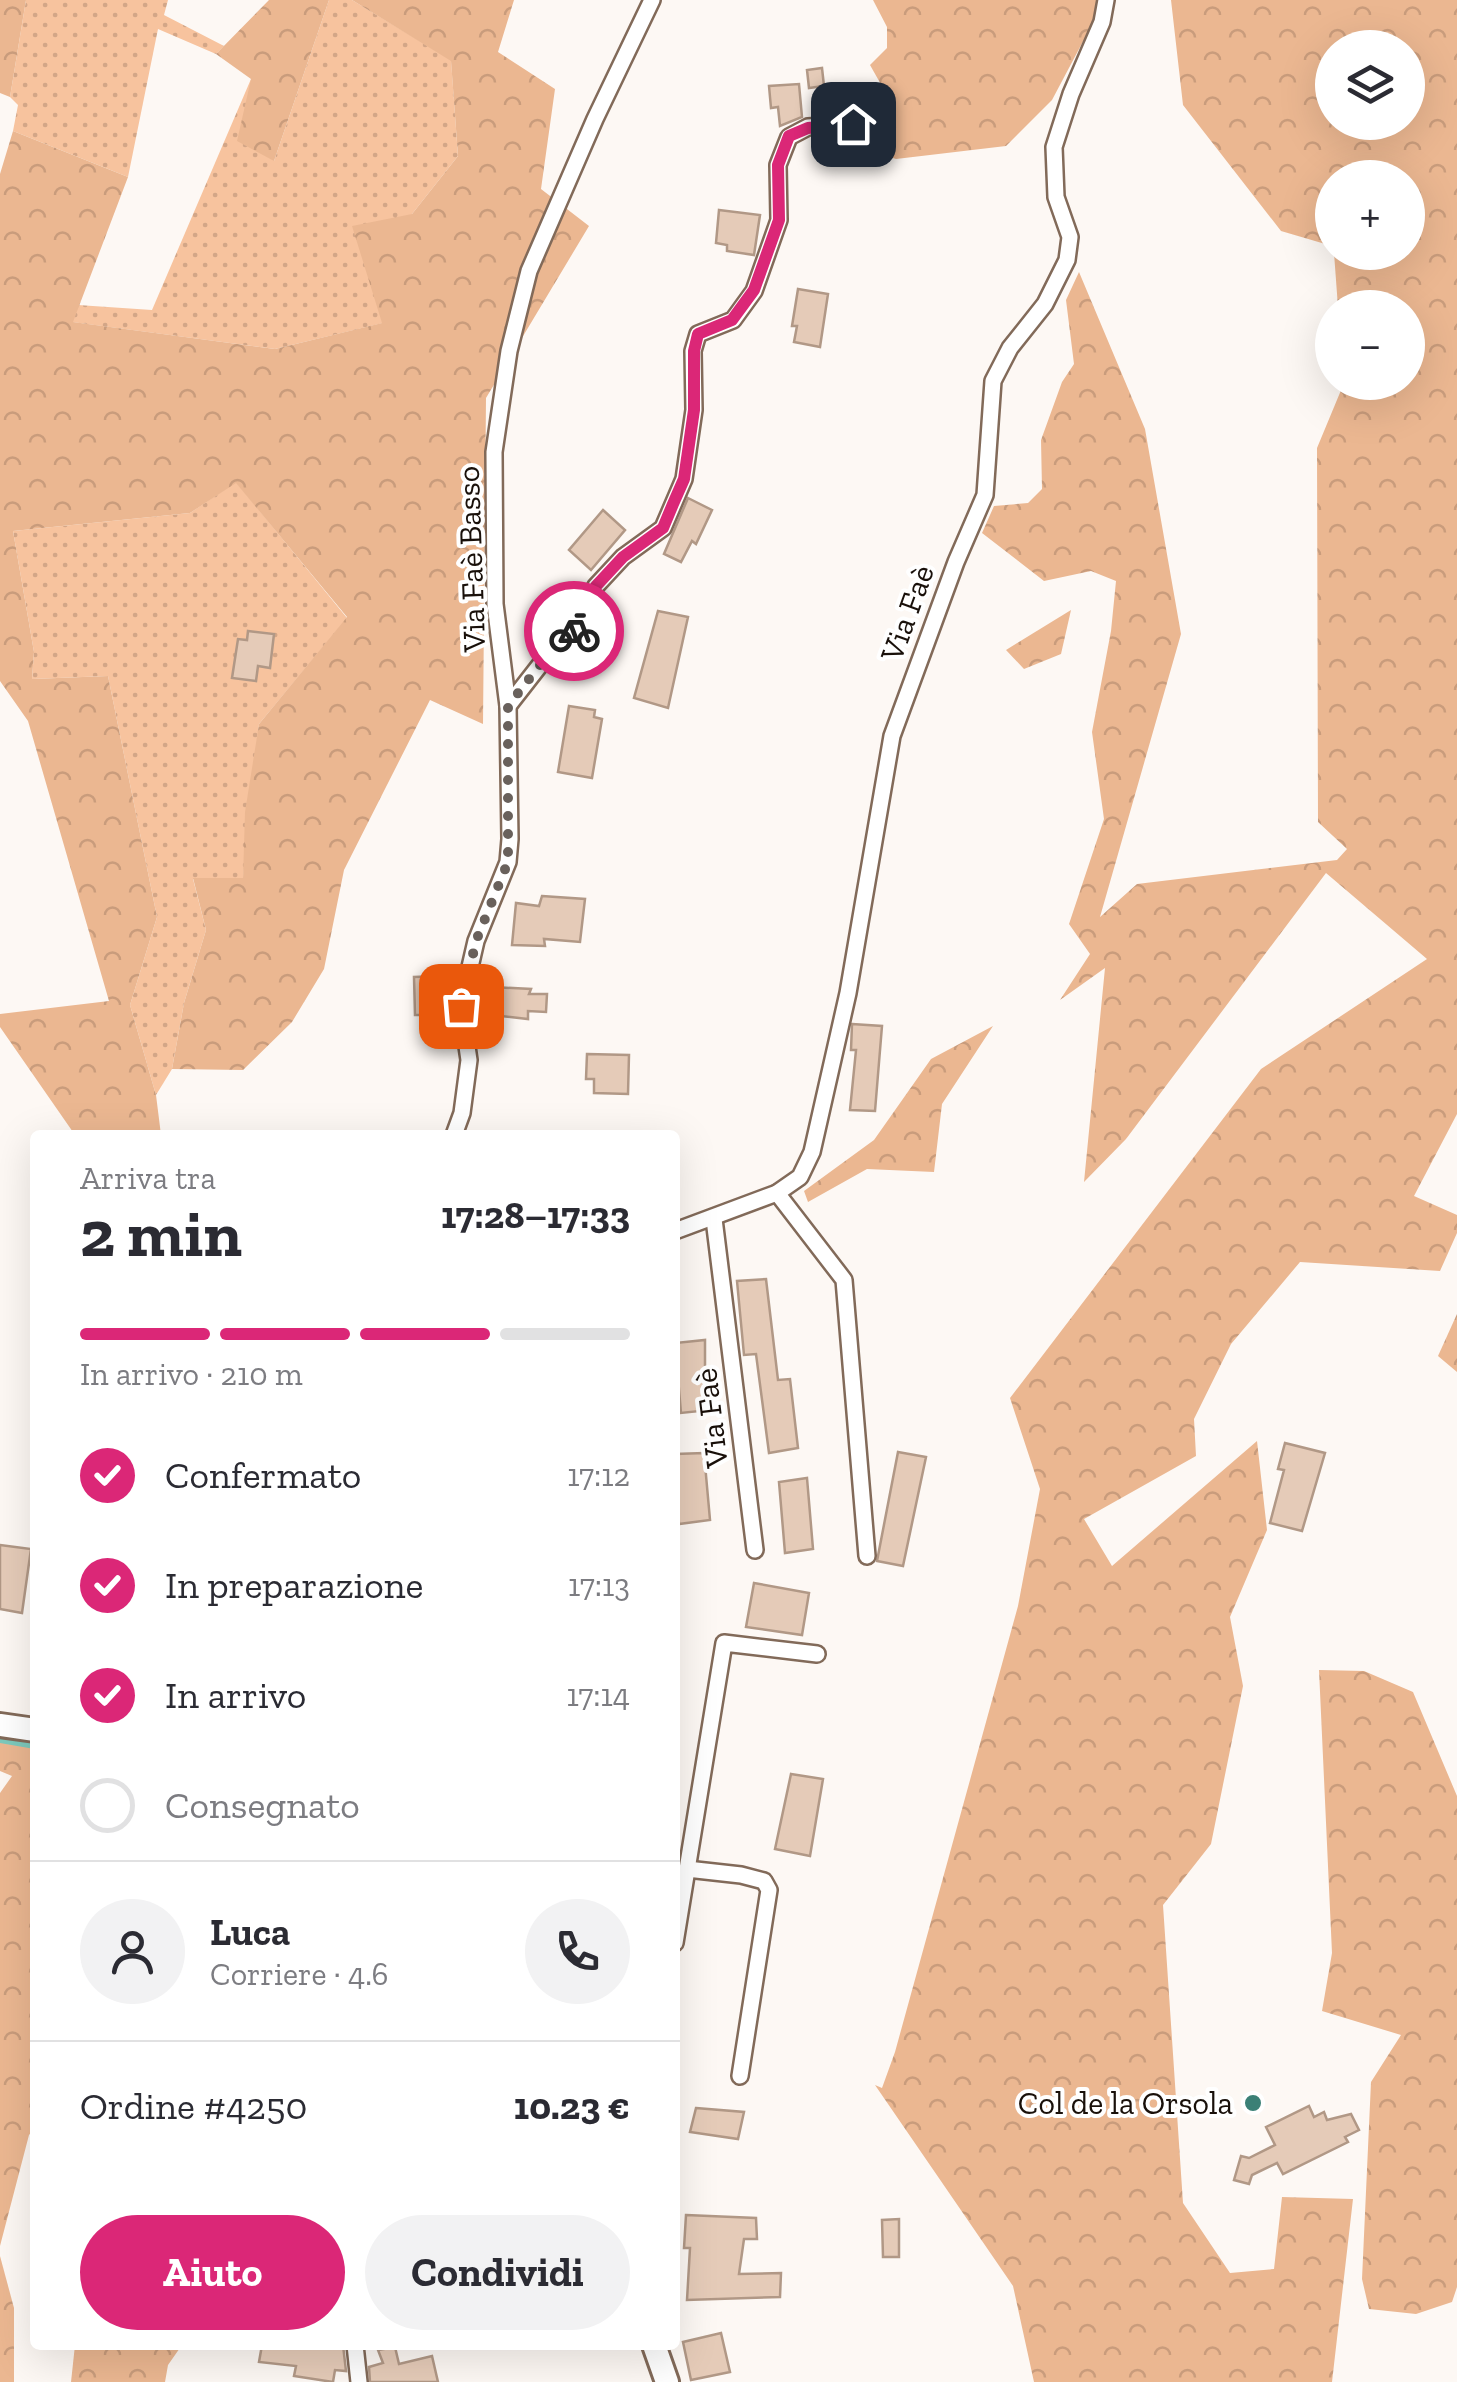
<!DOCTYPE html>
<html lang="it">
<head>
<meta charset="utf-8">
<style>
  :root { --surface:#fff; --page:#f2f2f3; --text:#2b2b33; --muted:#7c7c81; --line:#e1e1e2; --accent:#db2777 }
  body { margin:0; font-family:"Zilla Slab",serif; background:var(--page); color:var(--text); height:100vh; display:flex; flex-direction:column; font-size:38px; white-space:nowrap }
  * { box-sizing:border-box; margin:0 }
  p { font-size:32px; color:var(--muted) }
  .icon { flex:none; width:55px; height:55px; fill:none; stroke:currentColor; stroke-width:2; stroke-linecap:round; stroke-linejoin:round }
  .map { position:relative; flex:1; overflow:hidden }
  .sheet { position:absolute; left:30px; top:1130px; width:650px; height:1220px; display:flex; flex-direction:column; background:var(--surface); border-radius:10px; box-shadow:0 10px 40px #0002 }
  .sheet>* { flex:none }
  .fabs { position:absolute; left:1315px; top:30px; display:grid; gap:20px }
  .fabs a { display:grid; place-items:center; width:110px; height:110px; border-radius:50%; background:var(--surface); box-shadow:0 10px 40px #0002; font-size:50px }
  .pin { position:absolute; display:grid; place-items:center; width:85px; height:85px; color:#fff; margin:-42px; border-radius:20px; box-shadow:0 5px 15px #0006 }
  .courier { position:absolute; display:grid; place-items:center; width:100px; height:100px; margin:-50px; border:8px solid #db2777; border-radius:50%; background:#fff; color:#222; box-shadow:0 2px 12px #0007 }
  .headline em { font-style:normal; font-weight:700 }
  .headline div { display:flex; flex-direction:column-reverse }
  .headline { display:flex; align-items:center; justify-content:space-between; height:170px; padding:0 50px }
  h1 { font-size:65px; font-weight:700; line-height:75px }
  .bar { display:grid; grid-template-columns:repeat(4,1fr); gap:15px 10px; align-content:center; height:120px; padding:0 50px }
  .bar i { height:12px; border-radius:8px; background:var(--line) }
  .bar .current { background:var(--accent) }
  .bar p { grid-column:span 4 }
  .line { display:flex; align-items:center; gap:25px; padding:0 50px; border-top:2px solid var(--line) }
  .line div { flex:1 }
  .round { display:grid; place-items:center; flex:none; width:105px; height:105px; border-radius:52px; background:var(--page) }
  ol { padding:0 50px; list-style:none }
  li { display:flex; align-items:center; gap:30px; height:110px }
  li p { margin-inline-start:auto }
  li .icon { padding:10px; border-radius:50%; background:var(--accent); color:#fff; stroke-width:4 }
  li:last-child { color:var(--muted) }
  li i { width:55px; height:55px; border:5px solid var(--line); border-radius:50% }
  .action { display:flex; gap:20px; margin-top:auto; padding:20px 50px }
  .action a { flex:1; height:115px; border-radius:60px; background:var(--accent); color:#fff; font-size:40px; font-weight:700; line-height:115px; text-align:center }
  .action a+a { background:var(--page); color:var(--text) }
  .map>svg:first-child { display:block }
</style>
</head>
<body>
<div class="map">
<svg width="1457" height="2382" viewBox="0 0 1457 2382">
  <defs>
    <pattern id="grass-dots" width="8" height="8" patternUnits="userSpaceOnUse" patternTransform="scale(2.5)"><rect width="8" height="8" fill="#f7c39e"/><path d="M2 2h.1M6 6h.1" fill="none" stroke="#d3a687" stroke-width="1.8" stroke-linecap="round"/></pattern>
    <pattern id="forest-crowns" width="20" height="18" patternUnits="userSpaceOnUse" patternTransform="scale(2.5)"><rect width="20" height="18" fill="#ebb791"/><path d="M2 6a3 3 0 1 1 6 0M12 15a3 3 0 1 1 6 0" fill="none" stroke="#c99c7c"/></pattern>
  </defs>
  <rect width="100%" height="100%" fill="#fdf8f4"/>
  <!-- grass -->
  <g fill="url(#grass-dots)">
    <polygon points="26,0 168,0 164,15 224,46 216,54 158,29 128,177 13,131 18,105 10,97"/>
    <polygon points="329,0 352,0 451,60 458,156 412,214 383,323 275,349 72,322 78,305 152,310 251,79 274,161"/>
    <polygon points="236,482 347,618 259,724 243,878 193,879 206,930 184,1003 172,1069 156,1095 130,1005 157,917 108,676 32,679 34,652 13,531 190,513"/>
  </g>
  <!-- forest -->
  <g fill="url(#forest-crowns)" fill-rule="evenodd">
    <polygon points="0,0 26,0 10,97 0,93"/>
    <polygon points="269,0 329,0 274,161 237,141 251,79 216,54"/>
    <polygon points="352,0 514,0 498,52 555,89 541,189 589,226 486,398 483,724 430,700 344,870 324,969 292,1022 243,1070 172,1069 184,1003 206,930 193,878 243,878 245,812 259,724 347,617 236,483 190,513 13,531 34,652 32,679 108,676 157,917 130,1005 156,1095 161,1135 75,1135 0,1027 0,1014 109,1001 28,721 0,681 0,174 13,131 128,177 73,322 275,349 382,323 352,226 412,214 458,156 451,61"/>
    <polygon points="873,0 1098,0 1097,15 1052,100 1006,146 896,159 881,154 896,111 870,65 887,48 887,27"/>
    <path d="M1171,0H1457V1114L1414,1196L1457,1215V1233L1440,1271L1300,1262L1231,1344L1194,1419L1196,1456L1084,1519L1112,1566L1257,1441L1267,1530L1230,1617L1243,1686L1211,1844L1163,1905L1183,2203L1230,2273L1274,2269L1282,2197L1353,2199L1332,2382H1034L1013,2286L875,2085L882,2088L895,2052L1018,1606L1040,1489L1010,1398L1261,1069L1427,959L1326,873L1126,1139L1084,1182L1105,968L1060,1000L1090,954L1069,924L1104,819L1092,732L1111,631L1116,581L1091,571L1044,581L982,533L994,506L1028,503L1042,489L1041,440L1062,382L1074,364L1066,300L1079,272L1145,429L1181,634L1100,917L1137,884L1337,860L1347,849L1318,822L1317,448L1344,383L1408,382V308L1338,307L1334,253L1408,252V178H1332V246L1281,231L1183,105ZM1332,48H1408V122H1332Z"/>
    <polygon points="1071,610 1061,654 1024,669 1006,650"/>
    <polygon points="993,1026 942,1104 934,1172 867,1169 808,1202 804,1191 874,1140 931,1059"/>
    <polygon points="1457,1314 1457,1372 1438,1356"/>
    <polygon points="1319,1670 1364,1671 1413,1692 1457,1796 1457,2287 1452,2302 1416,2314 1369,2309 1362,2279 1371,2082 1401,2035 1322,2011 1332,1953"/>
    <polygon points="35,1715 35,2128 29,2135 0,2246 0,1793 12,1776 0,1771 0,1720"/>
    <polygon points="0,2256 14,2308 14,2382 0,2382"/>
    <polygon points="75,2345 182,2345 168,2365 165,2382 71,2382"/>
  </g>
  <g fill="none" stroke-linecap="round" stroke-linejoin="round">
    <!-- stream -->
    <polyline stroke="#7cc9bc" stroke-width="6" points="0,1740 35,1746"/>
  </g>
  <!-- building -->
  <g fill="#e5cbb8" stroke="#b19886" stroke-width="2.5">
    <polygon points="822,68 824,86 809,88 807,70"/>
    <polygon points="799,84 802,117 780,126 778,107 771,108 769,86"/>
    <polygon points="719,210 760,215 754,255 727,251 727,245 716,243"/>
    <polygon points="798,289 828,294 820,347 794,342 797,326 792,326"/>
    <polygon points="688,498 712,510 696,544 692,541 681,562 664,554"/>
    <polygon points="603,510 625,530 591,570 569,550"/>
    <polygon points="658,611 688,617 668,708 634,698"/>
    <polygon points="248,631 274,634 270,668 258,666 256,681 232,678 238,639 247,640"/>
    <polygon points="569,706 595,710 594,717 602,719 592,778 558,772"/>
    <polygon points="542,896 585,899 580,942 544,939 545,946 512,945 516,903 539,906"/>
    <polygon points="441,976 443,1032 425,1033 424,1015 415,1015 414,977"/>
    <polygon points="493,987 531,989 529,994 547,994 546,1012 528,1011 528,1019 491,1015"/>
    <polygon points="852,1024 882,1026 875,1111 850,1110 856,1050 851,1050"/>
    <polygon points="587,1054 629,1055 628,1094 594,1093 594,1079 586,1079"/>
    <polygon points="766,1279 778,1380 790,1379 798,1448 769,1453 756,1354 744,1355 737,1281"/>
    <polygon points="705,1340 705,1379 710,1410 681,1413 675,1343"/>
    <polygon points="1285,1443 1325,1453 1302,1531 1270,1523 1284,1470 1278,1469"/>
    <polygon points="898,1452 926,1457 903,1566 877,1561"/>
    <polygon points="704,1453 710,1520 679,1524 675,1454"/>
    <polygon points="807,1478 813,1549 785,1553 779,1482"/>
    <polygon points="0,1545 31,1549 22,1613 0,1609"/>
    <polygon points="754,1583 809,1593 802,1635 746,1627"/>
    <polygon points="791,1774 823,1779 810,1856 775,1849"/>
    <polygon points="1309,2106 1314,2117 1324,2112 1327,2120 1351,2114 1359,2130 1345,2137 1348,2142 1283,2174 1277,2163 1252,2175 1249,2184 1234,2180 1241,2156 1249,2158 1275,2145 1266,2127"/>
    <polygon points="696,2108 744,2112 738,2139 690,2132"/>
    <polygon points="686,2215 756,2218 757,2239 744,2239 739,2274 781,2273 780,2297 687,2300 690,2248 684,2248"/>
    <polygon points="899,2219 899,2257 883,2257 882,2220"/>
    <polygon points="721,2333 730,2372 691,2380 683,2342"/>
    <polygon points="262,2345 343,2345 346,2371 335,2370 333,2382 294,2376 296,2366 259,2362"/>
    <polygon points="395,2347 399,2364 432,2356 438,2382 370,2382 369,2367 383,2363 378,2350"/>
  </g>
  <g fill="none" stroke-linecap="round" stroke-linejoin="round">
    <!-- street casing -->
    <g stroke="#826a59" stroke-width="20">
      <g id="street">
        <polyline points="508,706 540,665 579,626 596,586 623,557 663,528 684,479 694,410 693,351 698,334 733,320 754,291 779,220 778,165 789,137 808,127 853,124"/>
        <polyline points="454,1135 462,1113 469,1060 461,1006 476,941 508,862 510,839 508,706 495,604 494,452 509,351 529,271 595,119 652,0"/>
        <polyline points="777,1193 844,1280 867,1556"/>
        <polyline points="714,1219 755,1550"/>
        <polyline points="675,1231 777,1193 800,1177 812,1152 848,993 892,736 956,562 985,495 993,381 1010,348 1045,304 1067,260 1070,237 1056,197 1054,147 1071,94 1102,22 1106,0"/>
        <polyline points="687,1869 741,1875 764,1881 769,1890 740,2076"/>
        <polyline points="675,1943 724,1643 817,1654"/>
        <polyline points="355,2345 359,2382"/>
      </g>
    </g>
    <!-- secondary casing -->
    <g stroke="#826a59" stroke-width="28">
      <g id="secondary">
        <polyline points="0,1725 35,1730"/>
        <polyline points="654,2345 667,2382"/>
      </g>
    </g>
    <!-- street -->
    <use href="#street" stroke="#fff" stroke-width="15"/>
    <!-- secondary -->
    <use href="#secondary" stroke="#fff" stroke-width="22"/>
  </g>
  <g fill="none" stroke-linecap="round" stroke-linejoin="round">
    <!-- done -->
    <polyline stroke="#69615c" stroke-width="10" stroke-dasharray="0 18" points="461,1006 476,941 508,862 508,706 540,665 574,631"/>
    <!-- route -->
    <polyline stroke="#db2777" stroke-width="12" points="574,631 596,586 623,557 663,528 673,504 684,479 694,410 694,351 698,334 732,320 754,290 779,220 778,165 789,136 808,128 853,124"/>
  </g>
  <!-- markers -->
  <circle fill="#3b8076" stroke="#fff" stroke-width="4" cx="1253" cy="2103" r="10"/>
  <g text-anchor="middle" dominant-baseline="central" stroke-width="8" stroke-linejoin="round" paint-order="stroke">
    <!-- street labels -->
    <g font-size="32" fill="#19100a" stroke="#fff">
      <text transform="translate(471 559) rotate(-92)">Via Faè Basso</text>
      <text transform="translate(907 613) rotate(-70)">Via Faè</text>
      <text transform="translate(711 1418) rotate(-97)">Via Faè</text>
    </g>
    <!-- poi labels -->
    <g font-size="32" fill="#19100a" stroke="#fff" text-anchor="end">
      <text x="1233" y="2103">Col de la Orsola</text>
    </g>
  </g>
</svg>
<div class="fabs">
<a><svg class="icon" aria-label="layers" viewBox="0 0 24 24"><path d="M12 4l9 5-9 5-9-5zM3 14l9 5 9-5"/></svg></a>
<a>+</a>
<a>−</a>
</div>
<div class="pin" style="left:461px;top:1006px;background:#ea580c"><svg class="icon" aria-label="bag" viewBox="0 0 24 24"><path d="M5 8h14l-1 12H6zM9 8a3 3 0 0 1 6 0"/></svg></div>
<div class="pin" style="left:853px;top:124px;background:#1f2937"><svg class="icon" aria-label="home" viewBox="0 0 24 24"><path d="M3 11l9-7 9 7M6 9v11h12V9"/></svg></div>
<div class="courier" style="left:574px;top:631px"><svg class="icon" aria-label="bike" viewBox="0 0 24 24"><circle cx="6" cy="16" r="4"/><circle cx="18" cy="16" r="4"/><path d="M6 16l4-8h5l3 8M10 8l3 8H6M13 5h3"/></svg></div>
<section class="sheet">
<div class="headline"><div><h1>2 min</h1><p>Arriva tra</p></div><em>17:28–17:33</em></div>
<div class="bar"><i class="current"></i><i class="current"></i><i class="current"></i><i></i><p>In arrivo · 210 m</p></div>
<ol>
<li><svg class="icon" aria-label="check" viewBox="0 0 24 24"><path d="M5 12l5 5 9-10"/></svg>Confermato<p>17:12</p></li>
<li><svg class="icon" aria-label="check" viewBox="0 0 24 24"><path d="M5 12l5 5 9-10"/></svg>In preparazione<p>17:13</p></li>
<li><svg class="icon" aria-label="check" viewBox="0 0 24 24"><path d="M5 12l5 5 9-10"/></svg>In arrivo<p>17:14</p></li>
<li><i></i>Consegnato</li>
</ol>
<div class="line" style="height:180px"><a class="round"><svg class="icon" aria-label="person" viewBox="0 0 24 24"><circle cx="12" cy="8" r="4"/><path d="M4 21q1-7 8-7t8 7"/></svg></a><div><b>Luca</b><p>Corriere · 4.6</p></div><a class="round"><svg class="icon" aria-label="phone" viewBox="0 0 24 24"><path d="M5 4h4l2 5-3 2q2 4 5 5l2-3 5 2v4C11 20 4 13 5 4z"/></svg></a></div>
<div class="line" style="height:130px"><div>Ordine #4250</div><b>10.23 €</b></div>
<div class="action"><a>Aiuto</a><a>Condividi</a></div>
</section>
</div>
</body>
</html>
